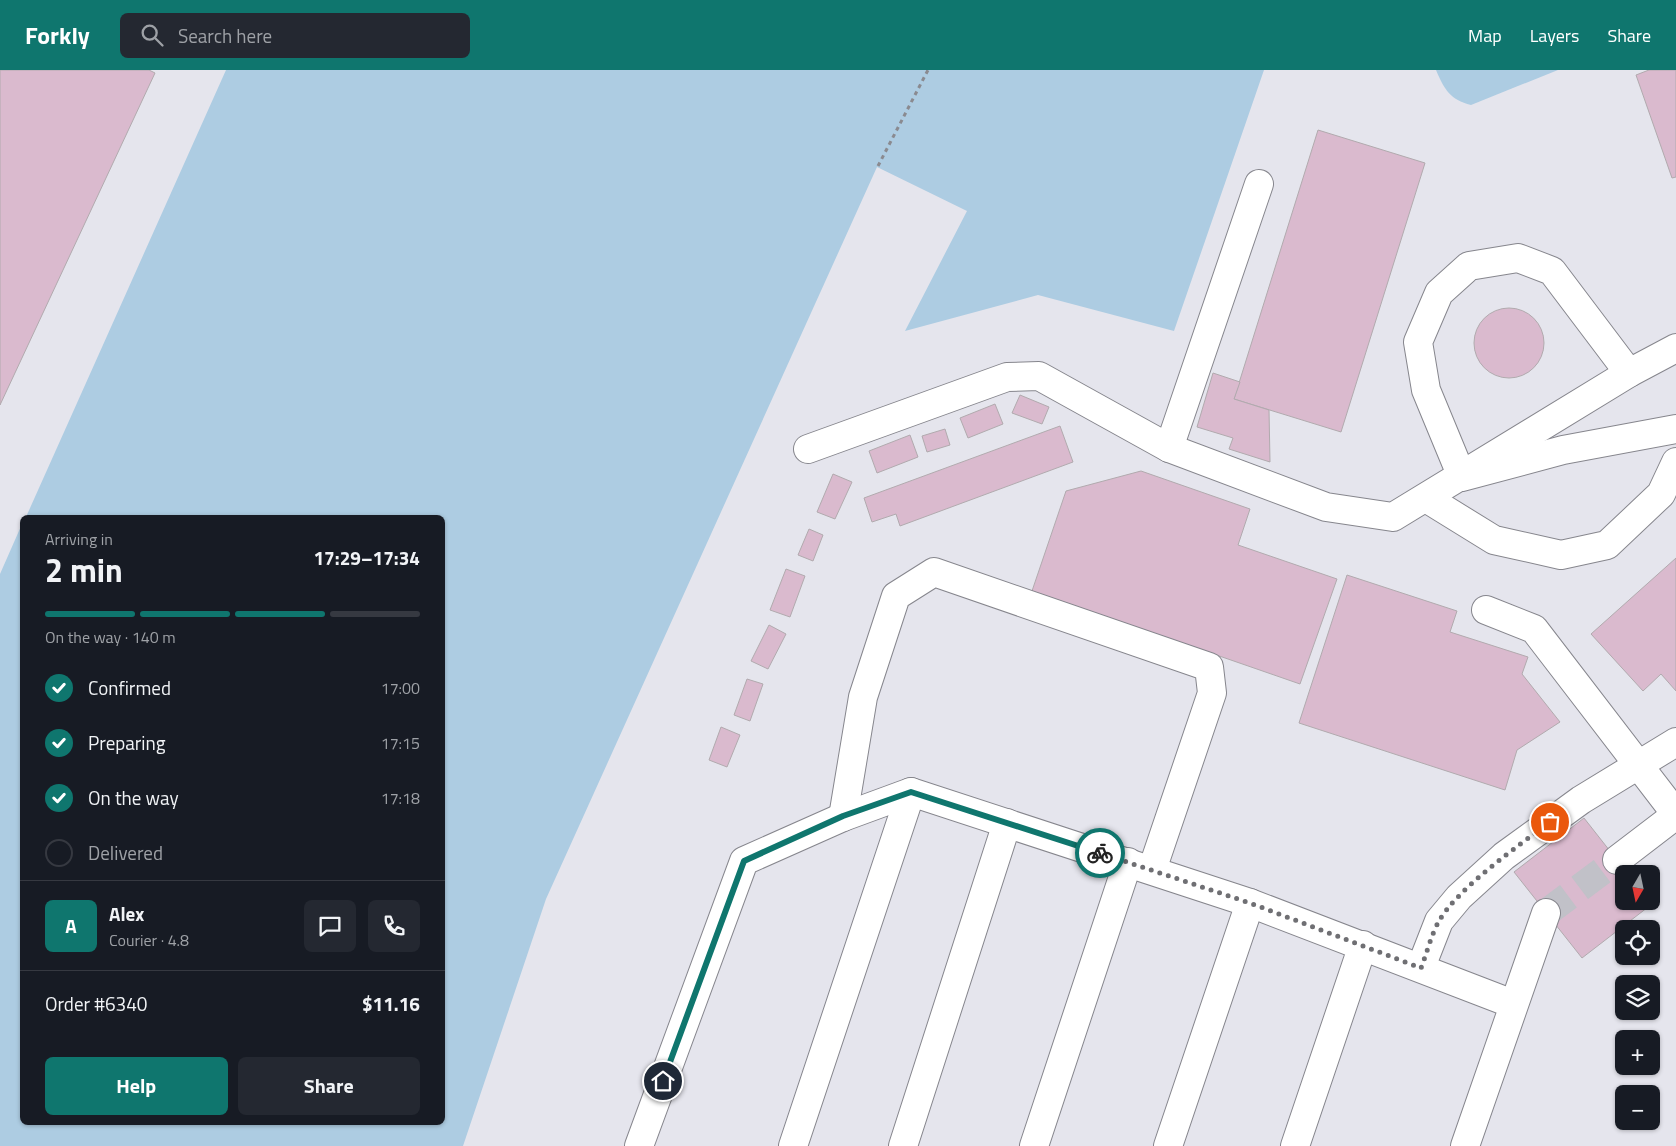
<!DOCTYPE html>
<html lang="en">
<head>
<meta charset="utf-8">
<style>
  :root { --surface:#171b24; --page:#242831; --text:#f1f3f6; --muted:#9ea1a6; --line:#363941; --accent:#0f766e }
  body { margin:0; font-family:"Titillium Web",sans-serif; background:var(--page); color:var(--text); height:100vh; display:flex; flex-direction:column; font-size:19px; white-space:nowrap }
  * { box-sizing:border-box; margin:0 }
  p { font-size:16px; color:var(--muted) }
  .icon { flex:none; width:28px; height:28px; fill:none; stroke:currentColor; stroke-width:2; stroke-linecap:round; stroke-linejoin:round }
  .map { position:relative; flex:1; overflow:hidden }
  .details { position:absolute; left:20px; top:445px; width:425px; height:610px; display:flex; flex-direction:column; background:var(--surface); border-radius:8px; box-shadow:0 1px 4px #0004 }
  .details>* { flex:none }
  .needle { width:32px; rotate:189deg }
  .fabs { position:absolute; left:1615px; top:795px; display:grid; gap:10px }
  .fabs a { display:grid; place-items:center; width:45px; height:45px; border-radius:8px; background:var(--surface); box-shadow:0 1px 4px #0004; font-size:25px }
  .pin { position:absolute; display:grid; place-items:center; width:42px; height:42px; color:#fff; margin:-21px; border:2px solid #fff; border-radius:50%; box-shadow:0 1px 5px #0007 }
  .courier { position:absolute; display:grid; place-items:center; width:50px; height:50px; margin:-25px; border:4px solid #0f766e; border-radius:50%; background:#fff; color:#222; box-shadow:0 1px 6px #0007 }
  .headline em { font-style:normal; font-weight:700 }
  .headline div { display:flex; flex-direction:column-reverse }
  .headline { display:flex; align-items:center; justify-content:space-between; height:85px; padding:0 25px }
  h1 { font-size:32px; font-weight:700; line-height:38px }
  .bar { display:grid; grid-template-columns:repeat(4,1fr); gap:8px 5px; align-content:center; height:60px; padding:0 25px }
  .bar i { height:6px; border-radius:4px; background:var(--line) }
  .bar .current { background:var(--accent) }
  .bar p { grid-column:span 4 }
  .line { display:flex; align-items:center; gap:12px; padding:0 25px; border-top:1px solid var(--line) }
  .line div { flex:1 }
  .round { display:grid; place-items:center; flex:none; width:52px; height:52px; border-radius:8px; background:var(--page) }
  ol { padding:0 25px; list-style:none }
  li { display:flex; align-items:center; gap:15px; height:55px }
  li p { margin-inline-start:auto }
  li .icon { padding:5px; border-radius:50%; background:var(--accent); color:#fff; stroke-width:4 }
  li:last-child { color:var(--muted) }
  li i { width:28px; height:28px; border:2px solid var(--line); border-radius:50% }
  .cta { display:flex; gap:10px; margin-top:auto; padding:10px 25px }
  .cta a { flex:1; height:58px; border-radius:8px; background:var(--accent); color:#fff; font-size:20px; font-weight:700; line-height:58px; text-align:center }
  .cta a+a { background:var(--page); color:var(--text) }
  header { display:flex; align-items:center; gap:30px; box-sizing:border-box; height:70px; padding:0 25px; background:var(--accent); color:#fff }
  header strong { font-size:24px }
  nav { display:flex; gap:28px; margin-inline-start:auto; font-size:18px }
  .search { width:350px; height:45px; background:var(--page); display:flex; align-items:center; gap:12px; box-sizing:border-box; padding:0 18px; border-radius:8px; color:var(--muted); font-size:19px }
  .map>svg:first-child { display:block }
</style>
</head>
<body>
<header>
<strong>Forkly</strong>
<div class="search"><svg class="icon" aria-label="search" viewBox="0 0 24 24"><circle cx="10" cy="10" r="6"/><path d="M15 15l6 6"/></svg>Search here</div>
<nav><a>Map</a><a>Layers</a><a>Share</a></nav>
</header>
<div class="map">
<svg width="1676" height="1076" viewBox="0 0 1676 1076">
  <rect width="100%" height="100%" fill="#e5e5ed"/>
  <!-- water -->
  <g fill="#adcce2">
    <polygon points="226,0 1264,0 1174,261 1038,225 905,261 967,141 877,97 546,829 463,1076 0,1076 0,504 22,454 22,1052 442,1052 442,448 26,447"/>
    <path d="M1436,0H1558L1471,35C1450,30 1444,19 1436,0Z"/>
  </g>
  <!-- building -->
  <g fill="#dabace" stroke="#b1aaae">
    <polygon points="0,0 149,0 155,3 0,335"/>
    <polygon points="1649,0 1676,0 1676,107 1672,108 1636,5"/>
    <polygon points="1318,60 1425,93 1341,362 1234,329"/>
    <circle cx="1509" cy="273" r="35"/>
    <polygon points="1213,303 1240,312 1234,329 1269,340 1270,392 1229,379 1233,368 1197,357"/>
    <polygon points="1020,325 1049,337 1042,354 1012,343"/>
    <polygon points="995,334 1003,354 968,368 960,348"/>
    <polygon points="1060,356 1073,392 900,456 896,444 872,452 864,428"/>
    <polygon points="945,359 950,375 927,382 922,366"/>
    <polygon points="910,365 918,387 877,403 869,381"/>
    <polygon points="1141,401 1250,439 1238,475 1337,509 1300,614 1032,521 1066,421"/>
    <polygon points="833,404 852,412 835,449 817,442"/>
    <polygon points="809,459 823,465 813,491 798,485"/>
    <polygon points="1676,488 1676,621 1661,604 1643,621 1591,564"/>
    <polygon points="786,499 805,506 790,547 770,540"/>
    <polygon points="1347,505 1457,541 1450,562 1528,587 1522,604 1560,652 1517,680 1505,720 1299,653"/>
    <polygon points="769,555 786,564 768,599 751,591"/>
    <polygon points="747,609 763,614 750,651 734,645"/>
    <polygon points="721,657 740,665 727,697 709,690"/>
    <polygon points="1584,748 1628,804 1624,804 1624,831 1649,831 1652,834 1582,888 1514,802"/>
  </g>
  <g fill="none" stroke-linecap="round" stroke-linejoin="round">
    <!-- minor-tunnel -->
    <polyline stroke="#c1c1c8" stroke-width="28" stroke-dasharray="28 14" stroke-linecap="butt" points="1546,843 1617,790"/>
    <!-- minor casing -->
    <g stroke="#86868d" stroke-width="30">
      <g id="minor">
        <polyline points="1629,303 1552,201 1518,188 1469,196 1439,223 1418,272 1426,320 1462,407 1563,380 1676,359"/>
        <polyline points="1169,378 1259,114"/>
        <polyline points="808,379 1007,307 1039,306 1169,378 1326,437 1393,447 1629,303 1676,278"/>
        <polyline points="1426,428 1494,470 1561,485 1607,475 1661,424 1676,392"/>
        <polyline points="1486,540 1534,559 1676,744"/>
        <polyline points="843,747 863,627 896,526 934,502 1209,597 1212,623 1152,800"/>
        <polyline points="1617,790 1676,745"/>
        <polyline points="1421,897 1439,851 1459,827 1504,786 1581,730 1676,672"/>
        <polyline points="639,1076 744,791 843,747 911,722"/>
        <polyline points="793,1076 911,722 1250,833 1513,934"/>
        <polyline points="903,1076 1007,753"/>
        <polyline points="1034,1076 1128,792"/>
        <polyline points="1168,1076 1250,833"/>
        <polyline points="1295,1076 1363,875"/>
        <polyline points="1465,1076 1546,843"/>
      </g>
    </g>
    <!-- path -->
    <polyline stroke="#8a8a90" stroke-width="3" stroke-dasharray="4 4" stroke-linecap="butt" points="878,96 928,0"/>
    <!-- minor -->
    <use href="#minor" stroke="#fff" stroke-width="28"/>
  </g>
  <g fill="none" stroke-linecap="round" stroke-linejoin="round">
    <!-- done -->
    <path stroke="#6f6f73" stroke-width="5" stroke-dasharray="0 9" d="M1100,783L1250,833L1421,898C1427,883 1431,865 1439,851C1458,818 1518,776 1550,752"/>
    <!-- route -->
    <polyline stroke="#0f766e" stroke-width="6" points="663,1011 744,791 843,746 911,722 1100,783"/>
  </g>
</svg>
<div class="fabs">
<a><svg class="needle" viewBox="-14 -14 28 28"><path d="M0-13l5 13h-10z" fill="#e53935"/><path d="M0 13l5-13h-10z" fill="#9ea1a6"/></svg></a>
<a><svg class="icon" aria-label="locate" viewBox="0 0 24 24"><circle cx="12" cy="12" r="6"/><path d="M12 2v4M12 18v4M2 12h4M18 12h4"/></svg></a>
<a><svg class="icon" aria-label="layers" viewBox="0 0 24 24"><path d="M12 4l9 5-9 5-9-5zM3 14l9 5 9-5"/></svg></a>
<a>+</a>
<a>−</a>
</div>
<div class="pin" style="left:1550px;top:752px;background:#ea580c"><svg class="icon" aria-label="bag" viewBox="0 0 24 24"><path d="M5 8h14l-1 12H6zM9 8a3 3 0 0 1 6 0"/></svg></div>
<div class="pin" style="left:663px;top:1011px;background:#1f2937"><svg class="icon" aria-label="home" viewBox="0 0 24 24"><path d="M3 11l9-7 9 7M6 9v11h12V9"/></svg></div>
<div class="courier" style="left:1100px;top:783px"><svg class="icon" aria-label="bike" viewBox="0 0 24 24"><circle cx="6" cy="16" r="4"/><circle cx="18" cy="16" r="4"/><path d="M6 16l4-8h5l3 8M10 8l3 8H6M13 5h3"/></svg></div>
<section class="details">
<div class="headline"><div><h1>2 min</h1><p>Arriving in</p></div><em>17:29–17:34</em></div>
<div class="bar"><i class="current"></i><i class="current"></i><i class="current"></i><i></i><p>On the way · 140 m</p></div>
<ol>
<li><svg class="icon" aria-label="check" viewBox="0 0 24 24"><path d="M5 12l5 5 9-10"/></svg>Confirmed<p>17:00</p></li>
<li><svg class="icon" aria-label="check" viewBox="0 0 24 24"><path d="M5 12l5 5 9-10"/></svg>Preparing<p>17:15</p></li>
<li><svg class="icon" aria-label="check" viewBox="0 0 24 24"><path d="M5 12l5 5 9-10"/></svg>On the way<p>17:18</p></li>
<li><i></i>Delivered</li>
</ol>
<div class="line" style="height:90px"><b class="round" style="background:var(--accent);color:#fff">A</b><div><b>Alex</b><p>Courier · 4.8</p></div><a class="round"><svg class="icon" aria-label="chat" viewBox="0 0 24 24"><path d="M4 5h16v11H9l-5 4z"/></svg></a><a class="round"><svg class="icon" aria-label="phone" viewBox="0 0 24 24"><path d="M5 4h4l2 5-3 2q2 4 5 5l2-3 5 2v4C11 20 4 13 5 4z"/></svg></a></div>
<div class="line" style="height:65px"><div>Order #6340</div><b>$11.16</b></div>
<div class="cta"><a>Help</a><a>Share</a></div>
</section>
</div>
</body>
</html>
